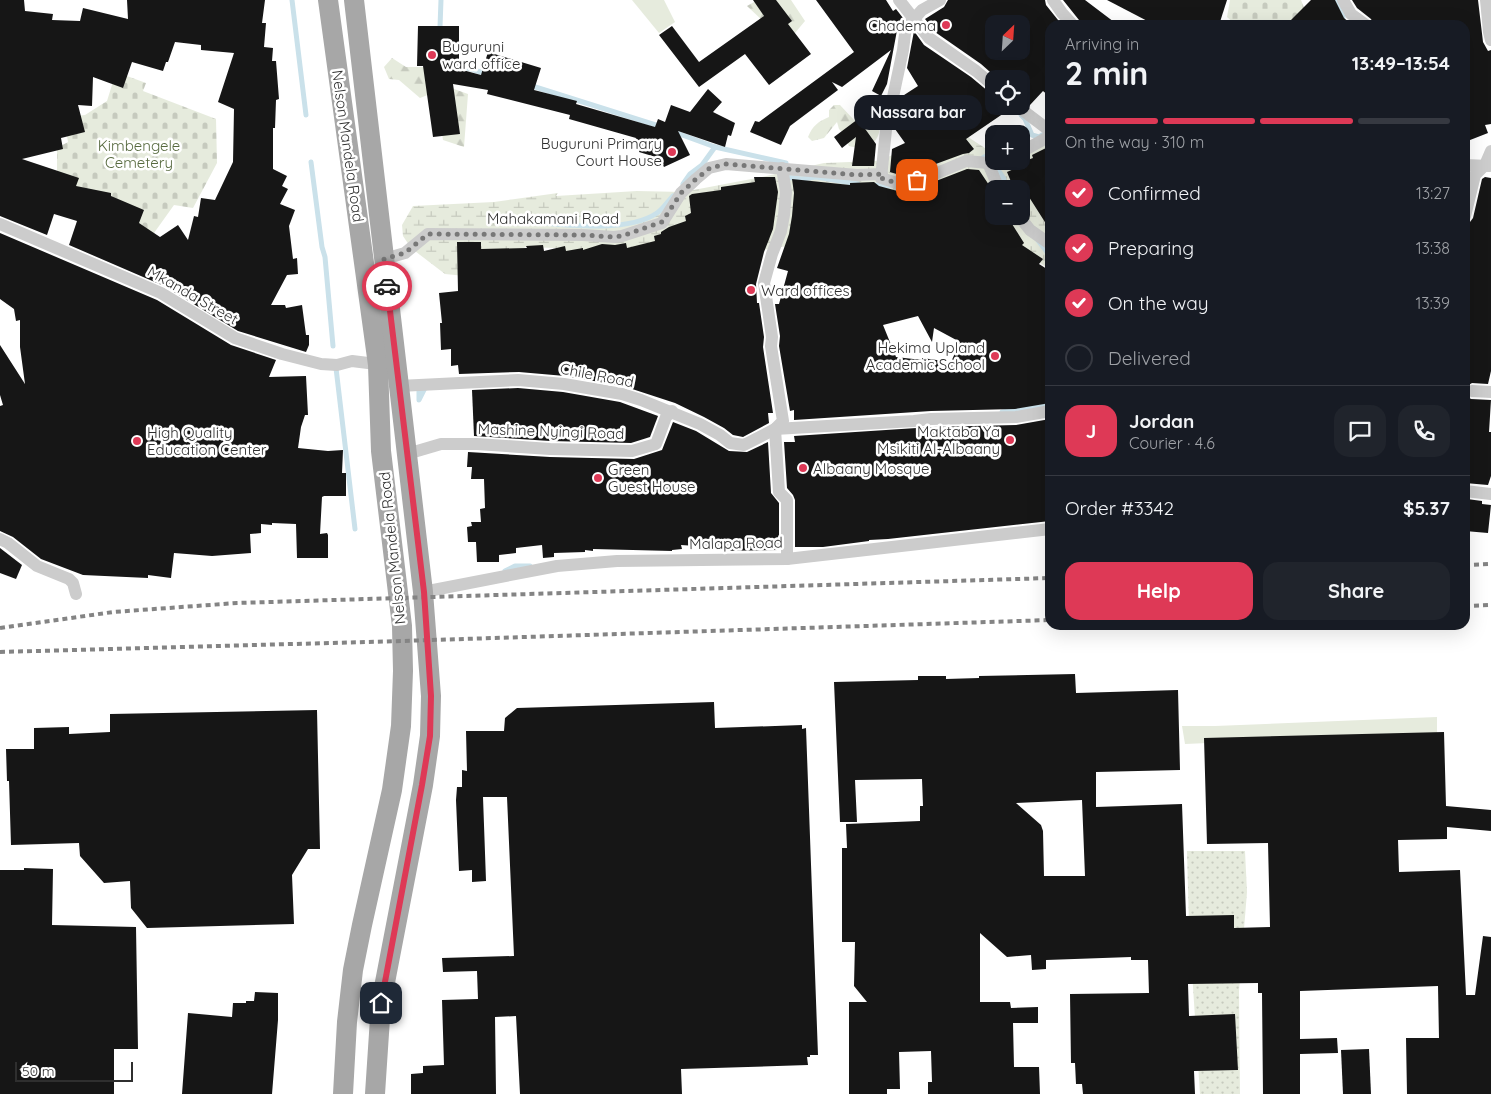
<!DOCTYPE html>
<html lang="en">
<head>
<meta charset="utf-8">
<style>
  :root { --surface:#171b24; --page:#20242c; --text:#f1f3f6; --muted:#9ea1a6; --line:#363941; --accent:#de3956 }
  body { margin:0; font-family:Quicksand,sans-serif; background:var(--page); color:var(--text); height:100vh; display:flex; flex-direction:column; font-size:19px; white-space:nowrap }
  * { box-sizing:border-box; margin:0 }
  p { font-size:16px; color:var(--muted) }
  .icon { flex:none; width:28px; height:28px; fill:none; stroke:currentColor; stroke-width:2; stroke-linecap:round; stroke-linejoin:round }
  .map { position:relative; flex:1; overflow:hidden }
  .panel { position:absolute; left:1045px; top:20px; width:425px; height:610px; display:flex; flex-direction:column; background:var(--surface); border-radius:15px; box-shadow:0 5px 20px #0002 }
  .panel>* { flex:none }
  .needle { width:32px; rotate:25deg }
  .fabs { position:absolute; left:985px; top:15px; display:grid; gap:10px }
  .fabs a { display:grid; place-items:center; width:45px; height:45px; border-radius:10px; background:var(--surface); box-shadow:0 5px 20px #0002; font-size:25px }
  .scale { position:absolute; left:15px; bottom:12px; width:118px; box-sizing:border-box; padding-left:5px; border:2px solid #2f2f2f; border-top:0; font-size:14px; line-height:18px; white-space:nowrap; color:#2f2f2f; -webkit-text-stroke:4px #fff; paint-order:stroke }
  .pin { position:absolute; display:grid; place-items:center; width:42px; height:42px; color:#fff; margin:-21px; border-radius:10px; box-shadow:0 2px 8px #0006 }
  .courier { position:absolute; display:grid; place-items:center; width:50px; height:50px; margin:-25px; border:4px solid #de3956; border-radius:50%; background:#fff; color:#222; box-shadow:0 1px 6px #0007 }
  .bubble { position:absolute; height:35px; border-radius:15px; background:var(--surface); box-shadow:0 5px 20px #0002; font-size:16px; font-weight:700; line-height:35px; text-align:center }
  .head em { font-style:normal; font-weight:700 }
  .head div { display:flex; flex-direction:column-reverse }
  .head { display:flex; align-items:center; justify-content:space-between; height:85px; padding:0 20px }
  h1 { font-size:32px; font-weight:700; line-height:38px }
  .bar { display:grid; grid-template-columns:repeat(4,1fr); gap:8px 5px; align-content:center; height:60px; padding:0 20px }
  .bar i { height:6px; border-radius:4px; background:var(--line) }
  .bar .on { background:var(--accent) }
  .bar p { grid-column:span 4 }
  .line { display:flex; align-items:center; gap:12px; padding:0 20px; border-top:1px solid var(--line) }
  .line div { flex:1 }
  .round { display:grid; place-items:center; flex:none; width:52px; height:52px; border-radius:15px; background:var(--page) }
  ol { padding:0 20px; list-style:none }
  li { display:flex; align-items:center; gap:15px; height:55px }
  li p { margin-inline-start:auto }
  li .icon { padding:5px; border-radius:50%; background:var(--accent); color:#fff; stroke-width:4 }
  li:last-child { color:var(--muted) }
  li i { width:28px; height:28px; border:2px solid var(--line); border-radius:50% }
  .action { display:flex; gap:10px; margin-top:auto; padding:10px 20px }
  .action a { flex:1; height:58px; border-radius:15px; background:var(--accent); color:#fff; font-size:20px; font-weight:700; line-height:58px; text-align:center }
  .action a+a { background:var(--page); color:var(--text) }
  .map>svg:first-child { display:block }
</style>
</head>
<body>
<div class="map">
<svg width="1491" height="1094" viewBox="0 0 1491 1094">
  <defs>
    <pattern id="forest-firs" width="22" height="20" patternUnits="userSpaceOnUse" patternTransform="scale(1.25)"><rect width="22" height="20" fill="#e6ebdd"/><path d="M5 1l3.5 6h-7zM16 11l3.5 6h-7z" fill="#c6cabe"/></pattern>
    <pattern id="wetland-marsh" width="20" height="14" patternUnits="userSpaceOnUse" patternTransform="scale(1.25)"><rect width="20" height="14" fill="#e6ebdd"/><path d="M1 5h8M5 5V1M11 12h8M15 12V8" fill="none" stroke="#c6cabe"/></pattern>
    <pattern id="cemetery-stones" width="16" height="16" patternUnits="userSpaceOnUse" patternTransform="scale(1.25)"><rect width="16" height="16" fill="#e6ebdd"/><path d="M2 7V4a2 2 0 0 1 4 0v3zM10 15v-3a2 2 0 0 1 4 0v3z" fill="#c6cabe"/></pattern>
    <pattern id="garden-dots" width="8" height="8" patternUnits="userSpaceOnUse" patternTransform="scale(1.25)"><rect width="8" height="8" fill="#e6ebdd"/><path d="M2 2h.1M6 6h.1" fill="none" stroke="#c6cabe" stroke-width="1.8" stroke-linecap="round"/></pattern>
  </defs>
  <rect width="100%" height="100%" fill="#fff"/>
  <!-- grass -->
  <g fill="#e6ebdd">
    <polygon points="632,0 664,0 675,22 659,33"/>
    <polygon points="1437,717 1437,733 1185,744 1182,726 1215,726"/>
  </g>
  <!-- forest -->
  <g fill="url(#forest-firs)">
    <polygon points="755,0 791,0 805,21 795,33 779,36 747,6 754,2"/>
    <polygon points="392,58 406,67 436,67 454,89 468,94 464,147 443,140 435,92 420,98 399,80 389,79 384,67"/>
    <path d="M834,105H840L854,120L858,117L869,122L880,123C881,143 867,151 849,146L845,135L839,129L837,122L824,138L812,141L808,137C813,125 818,122 829,117V110Z"/>
  </g>
  <!-- wetland -->
  <path fill="url(#wetland-marsh)" fill-rule="evenodd" d="M968,137L994,154V161H1021V150L1036,142L1050,143V269L1035,260L828,244L778,247L739,255L595,259L555,248L526,247L465,276L445,274L411,248L403,236L402,225L413,206L494,202L558,193L556,196L637,191L683,192L762,177L824,163L876,161L896,154ZM994,189H1021V216H994Z"/>
  <!-- cemetery -->
  <g fill="url(#cemetery-stones)">
    <polygon points="1230,0 1301,0 1311,25 1236,25 1227,17"/>
    <polygon points="116,72 146,83 143,91 216,119 217,163 193,208 174,205 149,240 57,189 57,148 68,142 64,117 85,115 107,101"/>
  </g>
  <!-- garden -->
  <polygon fill="url(#garden-dots)" points="1187,851 1245,851 1247,892 1239,991 1240,1094 1200,1094 1189,926"/>
  <g fill="none" stroke-linecap="round" stroke-linejoin="round">
    <!-- stream -->
    <g stroke="#cae1ea" stroke-width="5">
      <polyline points="292,0 306,115"/>
      <polyline points="1336,0 1343,17 1341,25"/>
      <polyline points="440,27 441,0"/>
      <polyline points="464,67 487,74"/>
      <polyline points="529,85 662,127"/>
      <polyline points="1021,115 1025,119 1032,135 1039,137 1042,135"/>
      <polyline points="674,132 715,147 786,163"/>
      <polyline points="979,160 988,155 1004,179 1004,189"/>
      <polyline points="311,162 322,247 325,257 333,346"/>
      <polyline points="784,177 802,179 816,177 858,184"/>
      <polyline points="683,184 690,174 702,165 715,147"/>
      <polyline points="871,185 890,186"/>
      <path d="M501,220C542,221 622,237 657,213C663,209 668,201 673,196"/>
      <polyline points="1037,239 1050,256"/>
      <polyline points="336,368 355,529"/>
      <polyline points="417,388 419,388 419,400 426,386"/>
      <polyline points="1002,412 1045,406"/>
      <polyline points="505,571 515,566 530,566"/>
    </g>
  </g>
  <!-- building -->
  <g fill="#161616" fill-rule="evenodd">
    <path d="M0,0H24L25,11L53,14L52,20L80,21L83,8L128,19L127,0H265L262,23H266L264,47L273,48L272,61H276L279,99L276,100L275,128H273V169L287,176L282,186L288,189L280,204L295,210L289,226L293,259L297,258L298,274L287,275L271,305H285L286,308L302,305L306,335H309V345L306,352L238,331L164,286L69,245L77,221L54,214L47,235L0,216ZM175,42L201,45V50L234,53L218,102L234,109L233,162L215,200L201,198L198,217L194,216L188,240L178,225L160,237L139,223L144,210L111,196V193L76,186L79,178L22,159L63,149L61,138L85,132L78,105L92,106L93,77L123,88L132,62L163,71L166,62H168Z"/>
    <polygon points="753,0 776,0 792,21 788,24 811,54 769,85 745,54 699,87 659,35 672,26 699,62 764,16"/>
    <polygon points="816,0 886,0 893,11 896,9 903,18 898,25 887,84 881,96 872,91 891,50 842,87 832,82 838,90 790,126 781,145 750,132 755,121 759,122 854,52"/>
    <path d="M948,0H1045L1046,5L1062,25H1050V97L1043,91L1030,105L1021,99V79H998L981,64L935,32L925,19L944,7ZM994,24H1021V51H994Z"/>
    <polygon points="1063,0 1085,0 1118,25 1081,25 1079,20"/>
    <polygon points="1107,0 1227,0 1219,25 1155,25"/>
    <polygon points="1311,0 1335,0 1344,18 1352,25 1286,25"/>
    <polygon points="1352,0 1478,0 1483,42 1488,51 1491,50 1491,124 1485,125 1488,133 1465,142 1465,25 1374,25 1371,19 1357,8"/>
    <polygon points="418,26 459,26 459,69 481,75 488,52 541,68 534,90 577,101 576,104 655,127 658,119 665,122 671,105 690,112 708,89 722,102 713,112 735,123 731,136 728,135 725,147 678,131 690,155 664,167 659,158 639,152 640,149 633,147 636,138 569,119 570,115 487,94 488,90 453,84 460,134 433,137 423,66 417,66"/>
    <polygon points="914,31 924,45 971,77 989,92 994,94 994,106 1009,106 1010,109 966,139 974,149 969,153 963,154 903,176 890,172 892,149 905,143 895,129 897,116 900,114 898,113 901,97 918,86 907,68"/>
    <polygon points="858,119 876,144 874,166 852,166 856,137 842,148 834,137"/>
    <polygon points="1050,146 1050,230 1029,197 1021,200 1021,189 1014,189 1007,172 1016,168 1015,165 1033,158 1032,155"/>
    <path d="M967,169L979,170L989,185L994,195V216H1007L1024,243L1022,245L1043,259L1039,264L1050,271V403L1015,409L931,411L794,420V410L790,411L779,346L780,336L775,304H779L788,271L777,268L789,234L792,216L794,193L792,179L850,185V183L874,182L879,186L905,193ZM918,316L932,342L934,328L960,342L951,362L922,358V360L896,357L883,325Z"/>
    <polygon points="754,177 775,177 778,192 773,229 764,252 756,284 757,303 759,303 764,337 763,347 773,413 768,413 769,423 743,437 733,435 724,428 704,417 675,403 623,386 565,376 519,372 459,374 458,365 451,366 451,349 441,350 440,323 442,323 439,293 458,291 457,242 481,242 481,249 527,248 526,246 543,245 544,251 565,246 566,251 583,248 583,250 602,244 615,245 626,243 627,248 655,241 654,236 661,234 661,232 669,227 686,221 685,216 691,213 689,196 692,194 721,190 721,187 755,182"/>
    <polygon points="1485,177 1491,178 1491,371 1488,384 1472,383 1465,387 1465,224 1470,222 1473,218 1482,179"/>
    <polygon points="0,233 157,300 231,345 276,360 269,377 306,376 308,415 305,415 301,427 298,448 328,451 343,450 342,473 346,473 346,496 324,496 322,497 320,534 327,533 328,535 328,558 297,558 296,524 272,523 272,525 261,524 261,533 250,534 251,553 212,556 174,553 171,578 148,575 148,578 83,575 41,559 13,537 0,531 0,406 3,405 0,395 0,345 25,384 20,347 20,320 16,321 14,309 0,299"/>
    <polygon points="518,388 563,392 620,402 658,416 650,437 631,443 550,441 474,436 472,390"/>
    <polygon points="1465,395 1471,399 1491,400 1489,432 1491,432 1491,476 1488,485 1465,483"/>
    <polygon points="1050,419 1050,451 1047,451 1050,480 1050,521 888,539 869,540 869,541 823,547 795,547 795,500 793,495 787,488 784,442 795,442 794,436 932,427 1016,425"/>
    <polygon points="673,422 696,431 729,451 747,452 768,442 771,493 779,503 779,550 716,551 716,548 711,547 681,545 682,549 672,550 672,551 593,549 593,551 585,550 585,552 554,553 554,557 543,558 542,545 516,548 516,553 499,555 499,562 477,562 476,542 468,542 467,527 472,526 471,522 481,522 480,509 485,508 484,479 471,479 472,467 467,467 468,452 550,457 634,459 662,450"/>
    <polygon points="1467,499 1482,501 1482,504 1491,505 1488,533 1465,531"/>
    <polygon points="0,548 22,565 16,579 0,573"/>
    <path d="M1075,674L1076,693L1178,690L1180,770L1096,772V807L1182,804L1186,916L1234,915V928L1270,927L1268,843L1207,844L1204,738L1444,732L1446,806L1491,810V831L1447,827V839L1398,840L1399,872L1460,870L1466,995H1475L1483,936L1491,937V1094H1407L1406,1038H1439L1438,986L1300,991V1039L1337,1038L1338,1053L1300,1054V1094H1263L1262,993H1258V983L1188,984L1189,1016L1235,1014L1238,1070L1194,1071L1195,1094H1083L1082,1084H1076L1075,1063H1071L1070,994L1149,993L1148,960H1131V957L1046,960V969L1032,970L1031,955L1007,957L980,933V1002H1010L1011,1008L1038,1007V1023H1013L1014,1067H1039L1040,1094H928V1082H932L931,1051L899,1052L900,1089H887V1094H849V1002H867L854,986L855,942H842V848H847L846,824L920,821V806H923L922,779L855,780L857,822H840L834,682L918,680V676H946V679L979,678V676ZM1082,800L1085,876H1044L1043,831L1041,825L1016,803Z"/>
    <polygon points="714,702 715,728 802,725 802,729 806,728 818,1055 810,1055 810,1057 807,1057 808,1065 681,1069 682,1094 520,1094 516,1016 495,1017 496,1094 411,1094 411,1074 423,1073 423,1066 444,1065 442,1000 478,999 477,971 443,972 442,958 514,956 507,797 483,797 486,881 472,882 472,870 459,871 456,800 457,787 462,787 462,770 467,771 466,731 504,731 505,718 517,708"/>
    <polygon points="317,710 320,849 308,849 292,875 294,924 147,928 131,908 130,881 104,883 80,856 79,843 11,845 9,781 7,781 6,749 34,749 34,728 69,727 69,734 110,732 110,714"/>
    <polygon points="24,868 53,869 52,925 136,927 138,1049 114,1049 114,1094 0,1094 0,870 24,870"/>
    <polygon points="255,992 278,993 278,1020 272,1094 182,1094 188,1013 232,1017 233,1003 246,1003 246,1001 254,1001"/>
    <polygon points="1369,1049 1371,1094 1343,1094 1341,1050"/>
  </g>
  <g fill="none" stroke-linecap="round" stroke-linejoin="round">
    <!-- street -->
    <g stroke="#ccc" stroke-width="12">
      <polyline points="899,0 929,38 976,71 994,86"/>
      <polyline points="940,0 922,10 913,20 906,26 903,50 886,130 881,178 903,185 930,176 966,161 988,163 994,161"/>
      <polyline points="1053,0 1062,13 1073,25"/>
      <polyline points="1343,0 1351,14 1366,25"/>
      <polyline points="1486,0 1489,32 1491,40"/>
      <polyline points="1017,106 1050,131"/>
      <polyline points="1021,152 1050,136"/>
      <polyline points="988,163 999,189"/>
      <polyline points="1465,165 1489,166"/>
      <polyline points="1019,216 1030,230 1050,244"/>
      <polyline points="1465,216 1475,175 1485,165 1491,151"/>
      <polyline points="0,224 161,293 235,338 282,354 321,364 337,365 352,361 384,365"/>
      <polyline points="384,259 405,253 428,234 583,235 614,237 622,236 662,223 681,193 696,179 709,168 726,164 857,175 882,174"/>
      <polyline points="399,386 518,380 564,384 622,394 641,400 700,424 720,435 730,443 744,445 775,429 783,421 771,346 772,337 764,283 772,254 781,231 784,215 786,192 782,168"/>
      <polyline points="1472,391 1491,392"/>
      <polyline points="775,429 914,421 931,419 1016,417 1050,411"/>
      <polyline points="775,429 779,492 787,500 787,559"/>
      <polyline points="407,454 441,444 477,444 550,449 632,451 656,444 666,417 672,411"/>
      <polyline points="1465,491 1491,494"/>
      <polyline points="0,539 8,543 37,566 69,579 73,583 76,594"/>
      <polyline points="423,592 557,566 617,561 787,559 1050,529"/>
    </g>
    <!-- primary -->
    <g stroke="#a7a7a7" stroke-width="20">
      <polyline points="328,0 378,365 381,451 402,626 403,671 401,726 392,790 362,925 353,970 347,1022 343,1094"/>
      <polyline points="354,0 423,592 431,696 430,736 423,785 381,1003 375,1094"/>
    </g>
    <!-- rail -->
    <g stroke="#848484" stroke-width="4" stroke-dasharray="5 4" stroke-linecap="butt">
      <polyline points="1465,565 1491,564"/>
      <polyline points="1465,606 1491,605"/>
      <polyline points="0,628 113,612 237,603 1050,578"/>
      <polyline points="0,652 402,641 1050,620"/>
    </g>
  </g>
  <g fill="none" stroke-linecap="round" stroke-linejoin="round">
    <!-- done -->
    <polyline stroke="#787878" stroke-width="5" stroke-dasharray="0 9" points="387,286 384,259 405,253 428,234 583,235 614,237 622,236 662,222 681,193 696,179 710,168 726,164 857,175 882,174 881,178 903,185 917,180"/>
    <!-- route -->
    <polyline stroke="#de3956" stroke-width="6" points="381,1003 422,785 430,736 431,696 424,592 387,286"/>
  </g>
  <!-- markers -->
  <g fill="#de3956" stroke="#fff" stroke-width="2">
    <circle cx="946" cy="25" r="5"/>
    <circle cx="432" cy="55" r="5"/>
    <circle cx="672" cy="152" r="5"/>
    <circle cx="751" cy="290" r="5"/>
    <circle cx="995" cy="356" r="5"/>
    <circle cx="1010" cy="440" r="5"/>
    <circle cx="137" cy="441" r="5"/>
    <circle cx="803" cy="468" r="5"/>
    <circle cx="598" cy="478" r="5"/>
  </g>
  <g text-anchor="middle" dominant-baseline="central" stroke-width="5" stroke-linejoin="round" paint-order="stroke">
    <!-- poi labels -->
    <g font-size="15" fill="#2f2f2f" stroke="#fff" text-anchor="start">
      <text x="936" y="25" text-anchor="end">Chadema</text>
      <text x="442" y="46">Buguruni<tspan x="442" dy="17">ward office</tspan></text>
      <text x="662" y="143" text-anchor="end">Buguruni Primary<tspan x="662" dy="17">Court House</tspan></text>
      <text x="761" y="290">Ward offices</text>
      <text x="985" y="347" text-anchor="end">Hekima Upland<tspan x="985" dy="17">Academic School</tspan></text>
      <text x="1000" y="431" text-anchor="end">Maktaba Ya<tspan x="1000" dy="17">Msikiti Al-Albaany</tspan></text>
      <text x="147" y="432">High Quality<tspan x="147" dy="17">Education Center</tspan></text>
      <text x="813" y="468">Albaany Mosque</text>
      <text x="608" y="469">Green<tspan x="608" dy="17">Guest House</tspan></text>
    </g>
    <!-- park labels -->
    <g font-size="15" fill="#56693e" stroke="#fff">
      <text x="139" y="145">Kimbengele<tspan x="139" dy="17">Cemetery</tspan></text>
    </g>
    <!-- street labels -->
    <g font-size="15" fill="#2f2f2f" stroke="#fff">
      <text transform="translate(348 146) rotate(82)">Nelson Mandela Road</text>
      <text x="553" y="218">Mahakamani Road</text>
      <text transform="translate(193 295) rotate(30)">Mkanda Street</text>
      <text transform="translate(597 375) rotate(11)">Chile Road</text>
      <text transform="translate(551 431) rotate(2)">Mashine Nyingi Road</text>
      <text transform="translate(736 543) rotate(-1)">Malapa Road</text>
      <text transform="translate(392 548) rotate(-96)">Nelson Mandela Road</text>
    </g>
  </g>
</svg>
<div class="fabs">
<a><svg class="needle" viewBox="-14 -14 28 28"><path d="M0-13l5 13h-10z" fill="#e53935"/><path d="M0 13l5-13h-10z" fill="#9ea1a6"/></svg></a>
<a><svg class="icon" aria-label="locate" viewBox="0 0 24 24"><circle cx="12" cy="12" r="6"/><path d="M12 2v4M12 18v4M2 12h4M18 12h4"/></svg></a>
<a>+</a>
<a>−</a>
</div>
<div class="scale">50 m</div>
<div class="pin" style="left:917px;top:180px;background:#ea580c"><svg class="icon" aria-label="bag" viewBox="0 0 24 24"><path d="M5 8h14l-1 12H6zM9 8a3 3 0 0 1 6 0"/></svg></div>
<div class="pin" style="left:381px;top:1003px;background:#1f2937"><svg class="icon" aria-label="home" viewBox="0 0 24 24"><path d="M3 11l9-7 9 7M6 9v11h12V9"/></svg></div>
<div class="courier" style="left:387px;top:286px"><svg class="icon" aria-label="car" viewBox="0 0 24 24"><path d="M5 17H2v-5l4-1 3-4h7l3 4 3 1v5h-3M9 17h6M6 11h13"/><circle cx="7" cy="17" r="2"/><circle cx="17" cy="17" r="2"/></svg></div>
<div class="bubble" style="left:854px;top:95px;width:128px">Nassara bar</div>
<section class="panel">
<div class="head"><div><h1>2 min</h1><p>Arriving in</p></div><em>13:49–13:54</em></div>
<div class="bar"><i class="on"></i><i class="on"></i><i class="on"></i><i></i><p>On the way · 310 m</p></div>
<ol>
<li><svg class="icon" aria-label="check" viewBox="0 0 24 24"><path d="M5 12l5 5 9-10"/></svg>Confirmed<p>13:27</p></li>
<li><svg class="icon" aria-label="check" viewBox="0 0 24 24"><path d="M5 12l5 5 9-10"/></svg>Preparing<p>13:38</p></li>
<li><svg class="icon" aria-label="check" viewBox="0 0 24 24"><path d="M5 12l5 5 9-10"/></svg>On the way<p>13:39</p></li>
<li><i></i>Delivered</li>
</ol>
<div class="line" style="height:90px"><b class="round" style="background:var(--accent);color:#fff">J</b><div><b>Jordan</b><p>Courier · 4.6</p></div><a class="round"><svg class="icon" aria-label="chat" viewBox="0 0 24 24"><path d="M4 5h16v11H9l-5 4z"/></svg></a><a class="round"><svg class="icon" aria-label="phone" viewBox="0 0 24 24"><path d="M5 4h4l2 5-3 2q2 4 5 5l2-3 5 2v4C11 20 4 13 5 4z"/></svg></a></div>
<div class="line" style="height:65px"><div>Order #3342</div><b>$5.37</b></div>
<div class="action"><a>Help</a><a>Share</a></div>
</section>
</div>
</body>
</html>
